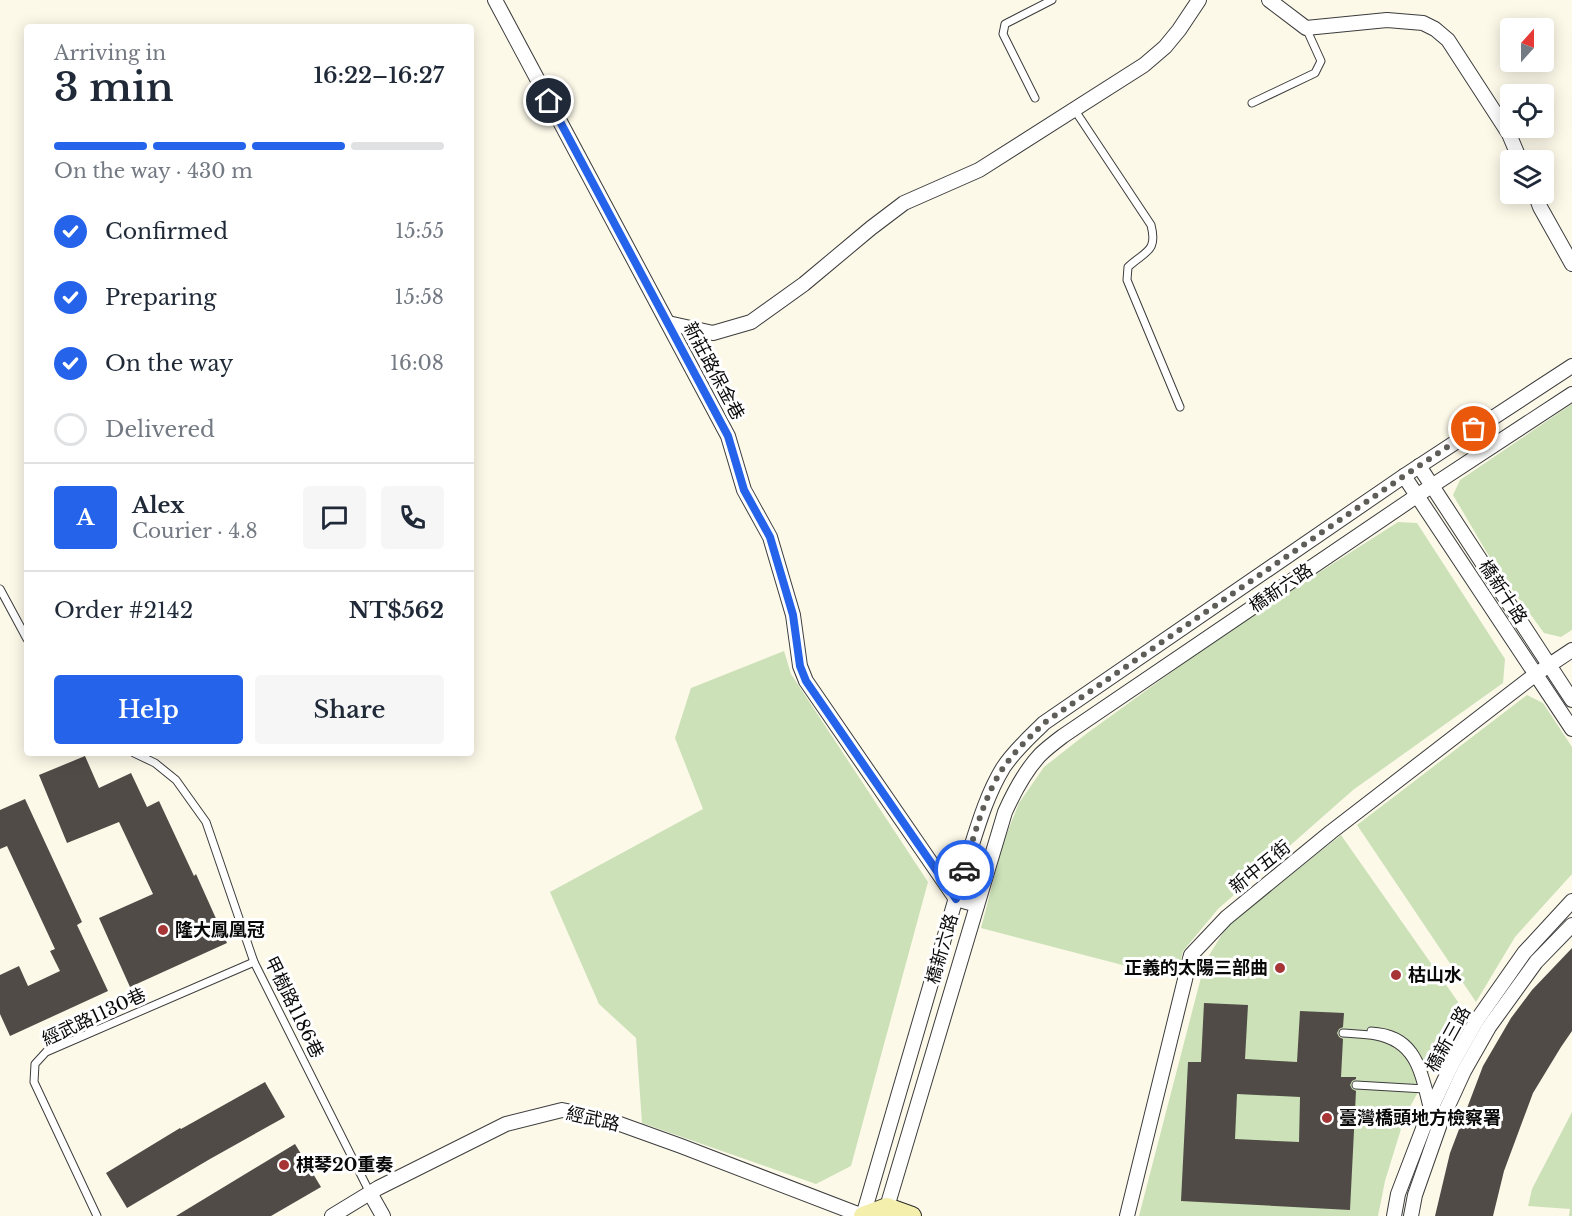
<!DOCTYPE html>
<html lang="en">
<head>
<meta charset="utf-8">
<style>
  :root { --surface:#fff; --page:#f6f6f7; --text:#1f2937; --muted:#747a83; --line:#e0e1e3; --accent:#2563eb }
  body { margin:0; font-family:"Libre Baskerville","Noto Sans TC",serif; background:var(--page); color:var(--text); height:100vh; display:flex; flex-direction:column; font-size:22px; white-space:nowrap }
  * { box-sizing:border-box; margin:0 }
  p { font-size:20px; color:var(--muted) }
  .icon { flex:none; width:33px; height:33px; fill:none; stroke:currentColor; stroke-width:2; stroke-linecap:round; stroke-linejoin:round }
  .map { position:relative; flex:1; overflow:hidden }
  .panel { position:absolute; left:24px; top:24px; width:450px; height:732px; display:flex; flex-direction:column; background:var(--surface); border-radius:6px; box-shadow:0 3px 15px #0003 }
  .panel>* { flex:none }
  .needle { width:39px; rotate:21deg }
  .fabs { position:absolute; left:1500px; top:18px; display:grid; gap:12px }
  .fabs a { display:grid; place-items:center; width:54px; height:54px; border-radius:6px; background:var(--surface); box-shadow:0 3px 15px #0003; font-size:30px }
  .pin { position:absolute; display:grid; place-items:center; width:51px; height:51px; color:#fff; margin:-26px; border:3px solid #fff; border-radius:50%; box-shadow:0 2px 6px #0007 }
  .courier { position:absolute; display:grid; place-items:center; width:60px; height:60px; margin:-30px; border:4px solid #2563eb; border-radius:50%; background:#fff; color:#222; box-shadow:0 2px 8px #0007 }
  .summary em { font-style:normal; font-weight:600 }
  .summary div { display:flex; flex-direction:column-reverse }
  .summary { display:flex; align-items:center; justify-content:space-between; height:102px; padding:0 30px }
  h1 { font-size:39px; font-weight:600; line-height:45px }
  .bar { display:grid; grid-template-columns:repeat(4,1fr); gap:9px 6px; align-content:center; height:72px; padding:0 30px }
  .bar i { height:8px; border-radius:4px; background:var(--line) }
  .bar .selected { background:var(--accent) }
  .bar p { grid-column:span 4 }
  .line { display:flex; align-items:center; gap:15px; padding:0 30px; border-top:2px solid var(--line) }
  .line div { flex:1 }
  .round { display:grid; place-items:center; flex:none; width:63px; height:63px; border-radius:6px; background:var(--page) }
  ol { padding:0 30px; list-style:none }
  li { display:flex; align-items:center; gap:18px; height:66px }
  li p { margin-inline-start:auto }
  li .icon { padding:6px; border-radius:50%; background:var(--accent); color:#fff; stroke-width:4 }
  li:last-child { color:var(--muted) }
  li i { width:33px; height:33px; border:3px solid var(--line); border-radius:50% }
  .primary-button { display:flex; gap:12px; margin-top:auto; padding:12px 30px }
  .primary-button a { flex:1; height:69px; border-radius:6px; background:var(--accent); color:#fff; font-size:24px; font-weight:600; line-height:69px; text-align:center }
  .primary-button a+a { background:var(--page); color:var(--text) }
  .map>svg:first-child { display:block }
</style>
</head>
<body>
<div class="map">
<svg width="1572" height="1216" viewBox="0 0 1572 1216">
  <rect width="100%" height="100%" fill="#fcf9e9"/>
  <!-- green -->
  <g fill="#cce1b8">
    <polygon points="1572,404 1572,630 1561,637 1544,633 1493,563 1453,495 1460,480"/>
    <polygon points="1398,522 1417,523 1505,659 1503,683 1353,790 1218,909 1183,951 1176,979 981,928 1003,843 1019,803 1044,767 1086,734 1231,629"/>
    <polygon points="784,651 791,674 928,882 851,1166 816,1184 642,1123 636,1038 599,1004 550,892 703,809 675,738 691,688"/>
    <polygon points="1527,695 1543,703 1572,747 1572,874 1515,937 1476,1002 1357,825"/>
    <polygon points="1341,835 1463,1009 1405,1116 1385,1181 1378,1216 1139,1216 1205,962 1227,926"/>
    <polygon points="1572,1112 1572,1216 1569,1216 1570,1209 1528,1206 1532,1189"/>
  </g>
  <!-- building -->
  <g fill="#504b47" fill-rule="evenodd">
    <polygon points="85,756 99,788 131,773 147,807 159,801 194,876 196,874 227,943 130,987 99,918 153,894 119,822 67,843 39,775"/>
    <polygon points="25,799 82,922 77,925 108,991 10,1036 0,1014 0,975 19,966 28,986 60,971 50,951 55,949 7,846 0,849 0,810"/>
    <polygon points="1572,948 1572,1031 1561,1047 1533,1093 1504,1171 1493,1216 1435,1216 1450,1153 1483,1066 1511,1018 1532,990"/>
    <path d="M1204,1003L1248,1005L1245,1059L1297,1062L1300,1011L1344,1013L1343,1027L1339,1029L1337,1033L1339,1037L1343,1039L1341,1077H1356V1079L1352,1081L1350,1085L1352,1089L1356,1091L1350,1210L1181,1201L1188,1062H1201ZM1237,1094L1300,1097L1299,1142L1235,1139Z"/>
    <polygon points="265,1082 285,1117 210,1159 127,1208 106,1173 180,1128 181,1129"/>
    <polygon points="295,1144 321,1187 271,1216 176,1216"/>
  </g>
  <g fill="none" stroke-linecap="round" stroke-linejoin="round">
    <!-- lane casing -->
    <g stroke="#3c3c3c" stroke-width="9">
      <g id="lane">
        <polyline points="1035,98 1003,34 1005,24 1052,0"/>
        <polyline points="1252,103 1315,73 1321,61 1306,28"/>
        <path d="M1074,109L1151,225C1158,252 1145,251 1128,267L1127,280L1180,407"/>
        <polyline points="0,589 27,639"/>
        <polyline points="134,753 155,763 176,780 206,822 254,962 370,1193"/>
        <path d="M1371,1031C1416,1033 1422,1066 1432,1102"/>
        <path d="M1343,1033C1354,1034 1365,1034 1376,1036C1417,1044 1419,1077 1428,1111"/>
        <polyline points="1356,1085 1425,1089"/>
        <polyline points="97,1216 34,1082 35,1064 46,1052 254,962"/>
      </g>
    </g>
    <!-- street casing -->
    <g stroke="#3c3c3c" stroke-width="16">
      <g id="street">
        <polyline points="495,0 728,436 744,490 770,537 793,615 800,666 806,681 956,899 977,905"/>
        <polyline points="1269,0 1306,28 1387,20 1423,23 1435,29 1448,40 1509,134 1520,160"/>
        <polyline points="1535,194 1540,207 1572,264"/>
        <polyline points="668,323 713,333 751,322 804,284 871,228 904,203 979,170 1144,65 1165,47 1179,30 1199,0"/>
        <polyline points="1419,466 1572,700"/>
        <polyline points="1404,476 1572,729"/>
        <polyline points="370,1193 383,1216"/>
        <path d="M887,1207L1005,812C1014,792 1025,771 1040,755C1047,748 1055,742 1063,736L1418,495L1572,394"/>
        <path d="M332,1216L378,1188L506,1124L562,1110L606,1119L681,1146L863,1216L967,860C977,829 986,796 1003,768C1014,751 1030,737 1044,723L1404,476L1572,366"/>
        <polyline points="1127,1216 1191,955 1226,918 1331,832 1536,674 1572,650"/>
        <polyline points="1394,1216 1398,1194 1429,1113 1452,1064 1477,1020 1524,953 1572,901"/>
        <polyline points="1411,1216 1415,1195 1441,1121 1464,1071 1489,1027 1536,962 1572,925"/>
      </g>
    </g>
    <!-- secondary casing -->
    <g stroke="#2b2b2b" stroke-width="20">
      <polyline id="secondary" points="863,1216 887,1207 912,1216"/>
    </g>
    <!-- lane -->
    <use href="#lane" stroke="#fff" stroke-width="7"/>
    <!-- street -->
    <use href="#street" stroke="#fff" stroke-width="14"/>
    <!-- secondary -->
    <use href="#secondary" stroke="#f4efac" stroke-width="18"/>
  </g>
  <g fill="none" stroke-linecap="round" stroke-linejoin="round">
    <!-- done -->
    <path stroke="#5e5d57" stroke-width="6" stroke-dasharray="0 10.8" d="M964,870C974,836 985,792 1006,764C1017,749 1031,736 1044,723L1404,476L1474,429"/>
    <!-- route -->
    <polyline stroke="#2563eb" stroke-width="8" points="549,101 728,436 744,490 770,537 793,615 800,666 806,681 956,899 964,870"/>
  </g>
  <!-- markers -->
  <g fill="#a63536" stroke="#fff" stroke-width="2">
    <circle cx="163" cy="930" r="6"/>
    <circle cx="1280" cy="968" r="6"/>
    <circle cx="1396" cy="975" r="6"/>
    <circle cx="1327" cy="1118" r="6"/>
    <circle cx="284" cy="1165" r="6"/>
  </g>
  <g text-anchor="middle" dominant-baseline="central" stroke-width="6" stroke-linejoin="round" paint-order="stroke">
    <!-- street labels -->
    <g font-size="18" fill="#090909" stroke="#fff">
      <text transform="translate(714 371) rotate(62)">新莊路保金巷</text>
      <text transform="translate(1281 588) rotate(-34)">橋新六路</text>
      <text transform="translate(1503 592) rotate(57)">橋新十路</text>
      <text transform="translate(1260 867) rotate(-39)">新中五街</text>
      <text transform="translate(942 949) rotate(-74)">橋新六路</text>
      <text transform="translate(294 1007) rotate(64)">甲樹路1186巷</text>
      <text transform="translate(94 1017) rotate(-25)">經武路1130巷</text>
      <text transform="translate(1448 1039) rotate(-61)">橋新三路</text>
      <text transform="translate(593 1119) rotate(13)">經武路</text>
    </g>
    <!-- poi labels -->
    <g font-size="18" font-weight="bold" fill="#090909" stroke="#fff" text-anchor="start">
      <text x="175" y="930">隆大鳳凰冠</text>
      <text x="1268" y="968" text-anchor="end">正義的太陽三部曲</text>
      <text x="1408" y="975">枯山水</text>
      <text x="1339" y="1118">臺灣橋頭地方檢察署</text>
      <text x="296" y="1165">棋琴20重奏</text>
    </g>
  </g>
</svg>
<div class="fabs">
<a><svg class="needle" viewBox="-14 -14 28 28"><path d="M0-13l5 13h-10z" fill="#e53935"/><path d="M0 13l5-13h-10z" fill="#747a83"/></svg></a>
<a><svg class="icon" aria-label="locate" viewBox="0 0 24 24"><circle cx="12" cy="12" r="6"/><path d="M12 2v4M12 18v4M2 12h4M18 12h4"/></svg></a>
<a><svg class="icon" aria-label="layers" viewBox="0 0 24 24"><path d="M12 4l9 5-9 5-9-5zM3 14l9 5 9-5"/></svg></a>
</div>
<div class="pin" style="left:1474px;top:429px;background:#ea580c"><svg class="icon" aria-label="bag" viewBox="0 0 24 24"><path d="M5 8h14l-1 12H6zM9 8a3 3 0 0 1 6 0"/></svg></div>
<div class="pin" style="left:549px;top:101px;background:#1f2937"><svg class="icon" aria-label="home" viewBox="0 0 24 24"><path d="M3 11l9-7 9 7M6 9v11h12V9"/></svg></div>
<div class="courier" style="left:964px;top:870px"><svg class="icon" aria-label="car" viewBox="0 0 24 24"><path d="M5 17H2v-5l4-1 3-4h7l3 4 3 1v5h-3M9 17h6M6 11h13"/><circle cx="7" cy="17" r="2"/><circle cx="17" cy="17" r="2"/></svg></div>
<section class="panel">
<div class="summary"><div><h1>3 min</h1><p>Arriving in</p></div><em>16:22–16:27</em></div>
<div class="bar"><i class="selected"></i><i class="selected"></i><i class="selected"></i><i></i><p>On the way · 430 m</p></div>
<ol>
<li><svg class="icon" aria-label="check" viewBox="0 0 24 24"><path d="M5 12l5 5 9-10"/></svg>Confirmed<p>15:55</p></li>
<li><svg class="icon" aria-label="check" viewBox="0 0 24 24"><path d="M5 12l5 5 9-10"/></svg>Preparing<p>15:58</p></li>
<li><svg class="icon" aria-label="check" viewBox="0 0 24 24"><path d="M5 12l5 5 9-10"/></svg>On the way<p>16:08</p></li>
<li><i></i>Delivered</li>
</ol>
<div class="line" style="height:108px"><b class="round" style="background:var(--accent);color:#fff">A</b><div><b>Alex</b><p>Courier · 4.8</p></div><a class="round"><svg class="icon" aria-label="chat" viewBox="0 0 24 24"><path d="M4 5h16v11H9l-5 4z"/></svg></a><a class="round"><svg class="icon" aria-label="phone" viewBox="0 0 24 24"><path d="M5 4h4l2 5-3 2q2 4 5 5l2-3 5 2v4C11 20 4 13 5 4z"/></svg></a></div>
<div class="line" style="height:78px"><div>Order #2142</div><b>NT$562</b></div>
<div class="primary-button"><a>Help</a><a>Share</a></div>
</section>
</div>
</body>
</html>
